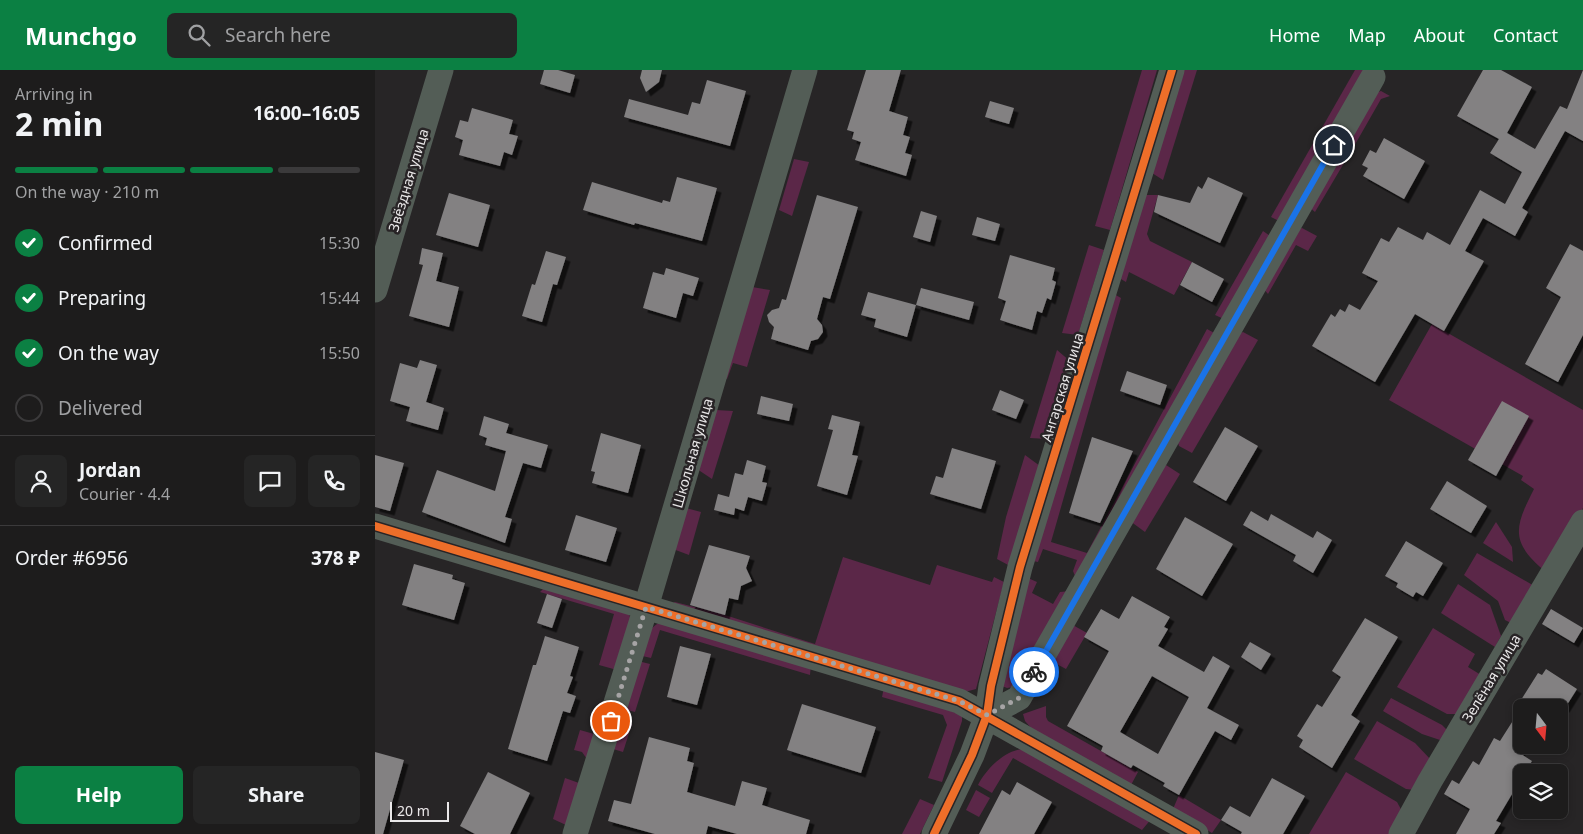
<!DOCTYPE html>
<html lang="en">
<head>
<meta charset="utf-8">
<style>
  :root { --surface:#1d1c1c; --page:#252525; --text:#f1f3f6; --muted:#a0a1a3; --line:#3b3a3b; --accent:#0b8043 }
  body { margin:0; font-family:"Noto Sans",sans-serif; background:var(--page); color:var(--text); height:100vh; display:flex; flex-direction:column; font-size:19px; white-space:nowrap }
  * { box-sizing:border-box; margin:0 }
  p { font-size:16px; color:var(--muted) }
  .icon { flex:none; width:28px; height:28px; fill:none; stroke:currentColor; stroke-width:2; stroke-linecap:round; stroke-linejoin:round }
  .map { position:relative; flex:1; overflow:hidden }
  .details { display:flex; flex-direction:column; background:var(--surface); width:375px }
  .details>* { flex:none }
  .needle { width:32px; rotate:164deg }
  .buttons { position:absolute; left:1138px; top:629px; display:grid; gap:10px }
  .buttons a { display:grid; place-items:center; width:55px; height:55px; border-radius:8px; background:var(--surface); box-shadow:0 2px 8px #0003,0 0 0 1px var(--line); font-size:25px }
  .scale { position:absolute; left:15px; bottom:12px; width:59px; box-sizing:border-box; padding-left:5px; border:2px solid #eae8e9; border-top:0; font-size:14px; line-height:18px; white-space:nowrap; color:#eae8e9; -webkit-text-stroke:4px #282426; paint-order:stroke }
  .pin { position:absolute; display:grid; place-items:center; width:42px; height:42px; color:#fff; margin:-21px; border:2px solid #fff; border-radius:50%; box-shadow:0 1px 5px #0007 }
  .courier { position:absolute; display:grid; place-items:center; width:50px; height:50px; margin:-25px; border:4px solid #1a73e8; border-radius:50%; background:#fff; color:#222; box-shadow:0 1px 6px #0007 }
  .overview em { font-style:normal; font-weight:700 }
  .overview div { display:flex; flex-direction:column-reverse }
  .overview { display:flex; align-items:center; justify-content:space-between; height:85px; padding:0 15px }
  h1 { font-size:32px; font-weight:700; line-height:38px }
  .bar { display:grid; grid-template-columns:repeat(4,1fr); gap:8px 5px; align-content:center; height:60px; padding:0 15px }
  .bar i { height:6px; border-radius:4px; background:var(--line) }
  .bar .active { background:var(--accent) }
  .bar p { grid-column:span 4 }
  .line { display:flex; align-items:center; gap:12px; padding:0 15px; border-top:1px solid var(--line) }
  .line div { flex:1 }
  .round { display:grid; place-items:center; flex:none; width:52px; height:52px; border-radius:8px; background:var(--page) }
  ol { padding:0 15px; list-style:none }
  li { display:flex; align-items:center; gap:15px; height:55px }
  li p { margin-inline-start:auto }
  li .icon { padding:5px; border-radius:50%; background:var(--accent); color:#fff; stroke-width:4 }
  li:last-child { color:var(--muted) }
  li i { width:28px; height:28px; border:2px solid var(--line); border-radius:50% }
  .button { display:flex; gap:10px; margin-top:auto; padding:10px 15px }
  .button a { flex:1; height:58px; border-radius:8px; background:var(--accent); color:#fff; font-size:20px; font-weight:700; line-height:58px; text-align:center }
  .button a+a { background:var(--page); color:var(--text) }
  header { display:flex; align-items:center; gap:30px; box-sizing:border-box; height:70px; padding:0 25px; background:var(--accent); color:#fff }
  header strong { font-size:24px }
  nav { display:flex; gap:28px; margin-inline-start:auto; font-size:18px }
  .search { width:350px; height:45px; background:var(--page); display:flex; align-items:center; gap:12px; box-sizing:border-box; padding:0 18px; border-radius:8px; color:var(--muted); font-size:19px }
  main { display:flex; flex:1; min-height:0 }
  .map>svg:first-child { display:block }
</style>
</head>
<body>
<header>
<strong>Munchgo</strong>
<div class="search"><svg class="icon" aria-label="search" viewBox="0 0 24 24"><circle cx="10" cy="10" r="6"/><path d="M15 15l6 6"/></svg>Search here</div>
<nav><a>Home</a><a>Map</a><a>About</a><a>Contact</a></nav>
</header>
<main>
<section class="details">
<div class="overview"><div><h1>2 min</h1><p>Arriving in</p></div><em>16:00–16:05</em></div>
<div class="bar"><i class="active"></i><i class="active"></i><i class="active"></i><i></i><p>On the way · 210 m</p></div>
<ol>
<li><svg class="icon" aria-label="check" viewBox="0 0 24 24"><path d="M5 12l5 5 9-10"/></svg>Confirmed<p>15:30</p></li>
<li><svg class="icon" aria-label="check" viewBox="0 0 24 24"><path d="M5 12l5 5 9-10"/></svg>Preparing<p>15:44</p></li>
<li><svg class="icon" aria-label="check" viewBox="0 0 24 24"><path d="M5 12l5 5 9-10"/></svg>On the way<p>15:50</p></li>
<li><i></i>Delivered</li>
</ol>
<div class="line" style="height:90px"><a class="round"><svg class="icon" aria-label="person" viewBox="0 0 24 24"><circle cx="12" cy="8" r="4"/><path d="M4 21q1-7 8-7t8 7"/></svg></a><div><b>Jordan</b><p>Courier · 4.4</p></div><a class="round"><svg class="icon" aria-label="chat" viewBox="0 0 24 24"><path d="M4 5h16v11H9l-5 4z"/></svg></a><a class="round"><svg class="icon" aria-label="phone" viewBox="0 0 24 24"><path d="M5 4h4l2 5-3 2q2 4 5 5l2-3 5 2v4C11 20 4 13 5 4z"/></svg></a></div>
<div class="line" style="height:65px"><div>Order #6956</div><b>378 ₽</b></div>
<div class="button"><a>Help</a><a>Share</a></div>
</section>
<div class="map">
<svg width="1208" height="764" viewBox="0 0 1208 764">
  <defs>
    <filter id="shadow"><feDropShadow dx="4.5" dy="4.5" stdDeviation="0" flood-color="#0009"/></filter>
  </defs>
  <rect width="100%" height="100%" fill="#272526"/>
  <!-- green -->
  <g fill="#5b2748">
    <polygon points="767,0 782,0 735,160 720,156"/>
    <polygon points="808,0 822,0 788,110 777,103"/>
    <polygon points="980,0 993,0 906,152 896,147"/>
    <polygon points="1006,21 1015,26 1006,29 978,78 970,70 1000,23"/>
    <polygon points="963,85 972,88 940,142 933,136"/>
    <polygon points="419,89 434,92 417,146 404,140"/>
    <polygon points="770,125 783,125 772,164 775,171 817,192 799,225 754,202 751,212 744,208"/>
    <polygon points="927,158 942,166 933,181 921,175 893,224 887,217 921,159"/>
    <polygon points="888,161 898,168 851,250 840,245"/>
    <polygon points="714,175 729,180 703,265 687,263"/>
    <polygon points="377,217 395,220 372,297 358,293 352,309 348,308"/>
    <polygon points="739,224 746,228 676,472 712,483 832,259 843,265 700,506 698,501 702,490 668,479 663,492 658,491"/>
    <path d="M1057,254L1208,340V438L1171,502C1135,472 1139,458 1159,419L1146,410L1148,406L1014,330Z"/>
    <polygon points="868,262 883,270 817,383 804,376 802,370 863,264"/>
    <polygon points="682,280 696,292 672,369 655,368"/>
    <polygon points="341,340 358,341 337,409 322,399"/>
    <polygon points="650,385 665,396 635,496 622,489 631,447"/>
    <polygon points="791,395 805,404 770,462 755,451 779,407"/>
    <polygon points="311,438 326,442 314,485 298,479"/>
    <polygon points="1121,452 1137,477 1138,492 1108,473"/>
    <polygon points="1102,483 1161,517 1138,554 1130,550 1123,531 1089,505"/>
    <polygon points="468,487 555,515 562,495 617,512 619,507 629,512 601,619 590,622 296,534 300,532 350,545 440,574"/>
    <polygon points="653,508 662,512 657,523 678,534 685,522 696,521 638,617 632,618 627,616"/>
    <polygon points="1083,514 1115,535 1126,566 1120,577 1066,543"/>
    <polygon points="172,515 254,544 256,550 242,600 224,595 239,544 165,522"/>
    <path d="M286,552L436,594L435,605L285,560L276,588L263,585C269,571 271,559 286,552Z"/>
    <polygon points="696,554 712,563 691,599 674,590"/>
    <polygon points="1058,558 1100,584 1093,597 1106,605 1083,644 1072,644 1022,617"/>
    <polygon points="263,591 275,594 260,642 252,640 249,634"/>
    <polygon points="509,617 587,645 587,651 567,712 553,708 572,655 568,645 507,627"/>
    <polygon points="1016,628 1067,655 1073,661 1068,671 1047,664 1008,641"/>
    <polygon points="671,636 671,647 673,651 763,702 756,715 657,659 650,651 648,644"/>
    <polygon points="246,651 257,654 248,682 238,679"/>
    <polygon points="1002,651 1040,673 1056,690 1040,720 1031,719 979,689"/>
    <polygon points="205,660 219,664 212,689 207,682 199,680"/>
    <path d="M648,679L777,748L767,760L638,688L617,723L603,715C611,699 630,680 648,679Z"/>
    <polygon points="971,702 1022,732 1028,743 1016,764 934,764"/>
    <polygon points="190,708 204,713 191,755 178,749"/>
    <polygon points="601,720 615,728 604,747 591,740"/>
    <polygon points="804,725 846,750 837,763 798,739"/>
    <polygon points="545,729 559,735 545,764 527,764"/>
  </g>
  <!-- building -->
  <g fill="#838182" fill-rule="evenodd" filter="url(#shadow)">
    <polygon points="169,0 183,0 200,5 195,23 165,14"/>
    <polygon points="267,0 287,0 284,12 271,22 265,8"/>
    <polygon points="491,0 526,0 514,41 533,47 528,65 535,67 530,83 537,85 531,106 480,90 486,72 477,69 479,62 472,60"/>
    <polygon points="1108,0 1126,0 1157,17 1132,63 1160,79 1185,36 1192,39 1208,0 1208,71 1190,61 1147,138 1153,142 1140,166 1108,148 1090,181 1109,191 1069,261 1040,244 1000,312 937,276 956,244 960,247 965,239 970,242 974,234 985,240 1003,211 987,203 1006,168 1014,172 1023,157 1048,170 1052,162 1075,175 1105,120 1130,134 1147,102 1115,83 1124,69 1082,46"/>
    <polygon points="332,10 371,21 355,76 249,47 254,29 313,45 317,32 325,34"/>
    <polygon points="615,31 639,38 634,54 610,47"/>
    <polygon points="97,38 138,50 134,64 143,66 137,85 129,82 125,96 84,85 88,70 80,67 85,50 93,52"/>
    <polygon points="1009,68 1050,91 1029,129 988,106 993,98 987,95 995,80 1001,83"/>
    <polygon points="302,107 342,118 327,171 260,153 259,155 208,140 217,112 287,133 288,130 295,132"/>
    <polygon points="833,107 868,123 845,173 779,142 783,125 815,133 823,116 827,119"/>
    <polygon points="74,123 115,135 103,177 61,165"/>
    <polygon points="442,125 483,137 455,229 448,227 442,249 447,255 448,262 443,269 436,271 433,280 396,269 399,257 394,252 392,245 397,240 404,238 407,229 411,230"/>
    <polygon points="546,141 562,146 555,172 538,167"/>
    <polygon points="602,147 625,154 620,171 597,165"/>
    <polygon points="1195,174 1208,181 1208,265 1183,312 1150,294 1186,227 1171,218"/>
    <polygon points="47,178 68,183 61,211 84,217 74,257 34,246 48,195 44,194"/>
    <polygon points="171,181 191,187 182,215 178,214 167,252 147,246 157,214 160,215"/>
    <polygon points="635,185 680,198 677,210 681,212 676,230 672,228 667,243 662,241 657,260 625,250 631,231 623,228"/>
    <polygon points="817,192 849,209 837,232 805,215"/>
    <polygon points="291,198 324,208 318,226 308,223 301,248 268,238 278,202 289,205"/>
    <polygon points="546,218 599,232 594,250 541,235"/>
    <polygon points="493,222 541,235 532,267 499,257 501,249 486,245"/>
    <polygon points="45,290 62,295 51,332 69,338 63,360 31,351 35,337 15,331 25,293 42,298"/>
    <polygon points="752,301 792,315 785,335 745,321"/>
    <polygon points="625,320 649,330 641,349 617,340"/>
    <polygon points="386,326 418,334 414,351 382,344"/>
    <polygon points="1127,331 1154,346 1121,406 1093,390"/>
    <polygon points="457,345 485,352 477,385 483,386 472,425 442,416 458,360 453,359"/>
    <polygon points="109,346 134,354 131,363 173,375 166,398 148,393 130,447 137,449 130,473 47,442 62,400 120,421 131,381 110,375 112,368 104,365"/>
    <polygon points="850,357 883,376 851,431 818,412"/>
    <polygon points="226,363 266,375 253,423 217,413 220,402 216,401"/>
    <polygon points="717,367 758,381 725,453 694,443"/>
    <polygon points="577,378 621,391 606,439 555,424 561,406 568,408"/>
    <polygon points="0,385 29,393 15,441 0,437"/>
    <polygon points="372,390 391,396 387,412 392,413 387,431 373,427 369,441 360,438 359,445 339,440 343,424 354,427 360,403 368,405"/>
    <polygon points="1072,411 1112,436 1096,463 1055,439"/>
    <polygon points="876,441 893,451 896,444 938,468 942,461 957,470 938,503 918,491 921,485 868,455"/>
    <polygon points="201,445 242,458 231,492 190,480"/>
    <polygon points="810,447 858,474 827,526 781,499"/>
    <polygon points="1031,471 1068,493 1048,526 1041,522 1038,527 1021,517 1023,513 1010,506"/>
    <polygon points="334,475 375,486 371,498 377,511 366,516 363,530 354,528 350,545 315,535"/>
    <polygon points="39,494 78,505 77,509 90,513 79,550 27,535"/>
    <polygon points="172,524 187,529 177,558 162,553"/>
    <path d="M757,526L795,547L789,557L793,559L783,576L829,602L838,586L855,596L832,638L864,655L856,670L840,661L804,725L788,716L790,713L758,695L756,698L726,681L728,676L692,656L734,581L709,567L726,539L744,549ZM777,606L814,627L783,684L745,662Z"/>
    <polygon points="1176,539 1208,558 1199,573 1167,554"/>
    <polygon points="990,548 1023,567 976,645 985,651 957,698 924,677 928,670 922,666 942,634 947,637 966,607 957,601"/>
    <polygon points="170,566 204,577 195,606 198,607 192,623 201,626 195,643 188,641 172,691 133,679 158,595 161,595"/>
    <polygon points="875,572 896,584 886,600 866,587"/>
    <polygon points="305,576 336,584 322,635 292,627"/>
    <polygon points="1171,599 1202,619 1190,638 1141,638 1163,603 1167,605"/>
    <polygon points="427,634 501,657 486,703 412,680"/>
    <polygon points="1146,638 1146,684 1157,691 1150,702 1146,702 1146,709 1121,751 1126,753 1119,764 1081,764 1095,739 1069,724 1077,710 1084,714 1098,691 1104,695 1119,668 1125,671"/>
    <polygon points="274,667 315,678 312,691 319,693 312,722 360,736 367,711 392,718 387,735 435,750 431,764 362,764 333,756 331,764 280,764 233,751 239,730 256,734"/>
    <polygon points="0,682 29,690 8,764 0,764"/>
    <polygon points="113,702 155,723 135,764 100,764 85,756"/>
    <polygon points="897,708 930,726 908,764 866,764 867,762 846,750 855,736 875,747"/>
    <polygon points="642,712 677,732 659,764 604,764 627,720 635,725"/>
  </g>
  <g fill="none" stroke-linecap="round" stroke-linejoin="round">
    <!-- minor -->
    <g stroke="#535d56" stroke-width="25">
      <polyline points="0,220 66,0"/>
      <polyline points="0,456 584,631 821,764"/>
      <polyline points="612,645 644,628 998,7"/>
      <polyline points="200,764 271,537 430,0"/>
      <polyline points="559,764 597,685 612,645 616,616 645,497 797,0"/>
      <polyline points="1026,764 1055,711 1208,452"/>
    </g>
    <!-- cycleway casing -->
    <g stroke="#282426" stroke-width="11">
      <g id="cycleway">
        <polyline points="0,456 584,631 821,764"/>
        <polyline points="559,764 597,685 612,645 616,616 645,497 797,0"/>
      </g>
    </g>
    <!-- cycleway -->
    <use href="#cycleway" stroke="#ee6e29" stroke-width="8"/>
  </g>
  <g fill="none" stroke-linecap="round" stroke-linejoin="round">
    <!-- done -->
    <polyline stroke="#a6a4a5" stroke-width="5" stroke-dasharray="0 9" points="236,651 271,537 584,631 612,645 644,628 659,602"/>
    <!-- route -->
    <polyline stroke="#1a73e8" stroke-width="6" points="659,602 959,75"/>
  </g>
  <g text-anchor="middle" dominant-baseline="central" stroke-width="5" stroke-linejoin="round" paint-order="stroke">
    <!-- street labels -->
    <g font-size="14" fill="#eae8e9" stroke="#282426">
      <text transform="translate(33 110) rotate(-73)">Звёздная улица</text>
      <text transform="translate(687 317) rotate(-73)">Ангарская улица</text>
      <text transform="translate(317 383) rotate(-74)">Школьная улица</text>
      <text transform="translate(1116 608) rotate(-59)">Зелёная улица</text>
    </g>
  </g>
</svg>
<div class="buttons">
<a><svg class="needle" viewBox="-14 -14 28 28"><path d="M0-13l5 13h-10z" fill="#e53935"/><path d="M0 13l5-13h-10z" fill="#a0a1a3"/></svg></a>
<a><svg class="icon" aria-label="layers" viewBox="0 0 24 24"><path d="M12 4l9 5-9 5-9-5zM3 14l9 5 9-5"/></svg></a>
</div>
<div class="scale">20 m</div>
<div class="pin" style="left:236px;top:651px;background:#ea580c"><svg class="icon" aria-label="bag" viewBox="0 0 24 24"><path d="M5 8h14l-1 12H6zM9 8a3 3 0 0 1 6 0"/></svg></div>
<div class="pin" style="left:959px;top:75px;background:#1f2937"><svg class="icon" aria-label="home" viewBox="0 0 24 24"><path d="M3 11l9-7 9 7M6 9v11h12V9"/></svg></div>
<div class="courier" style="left:659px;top:602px"><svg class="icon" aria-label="bike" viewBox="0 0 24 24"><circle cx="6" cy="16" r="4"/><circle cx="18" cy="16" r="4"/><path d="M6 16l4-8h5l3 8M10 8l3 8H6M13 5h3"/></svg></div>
</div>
</main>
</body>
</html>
